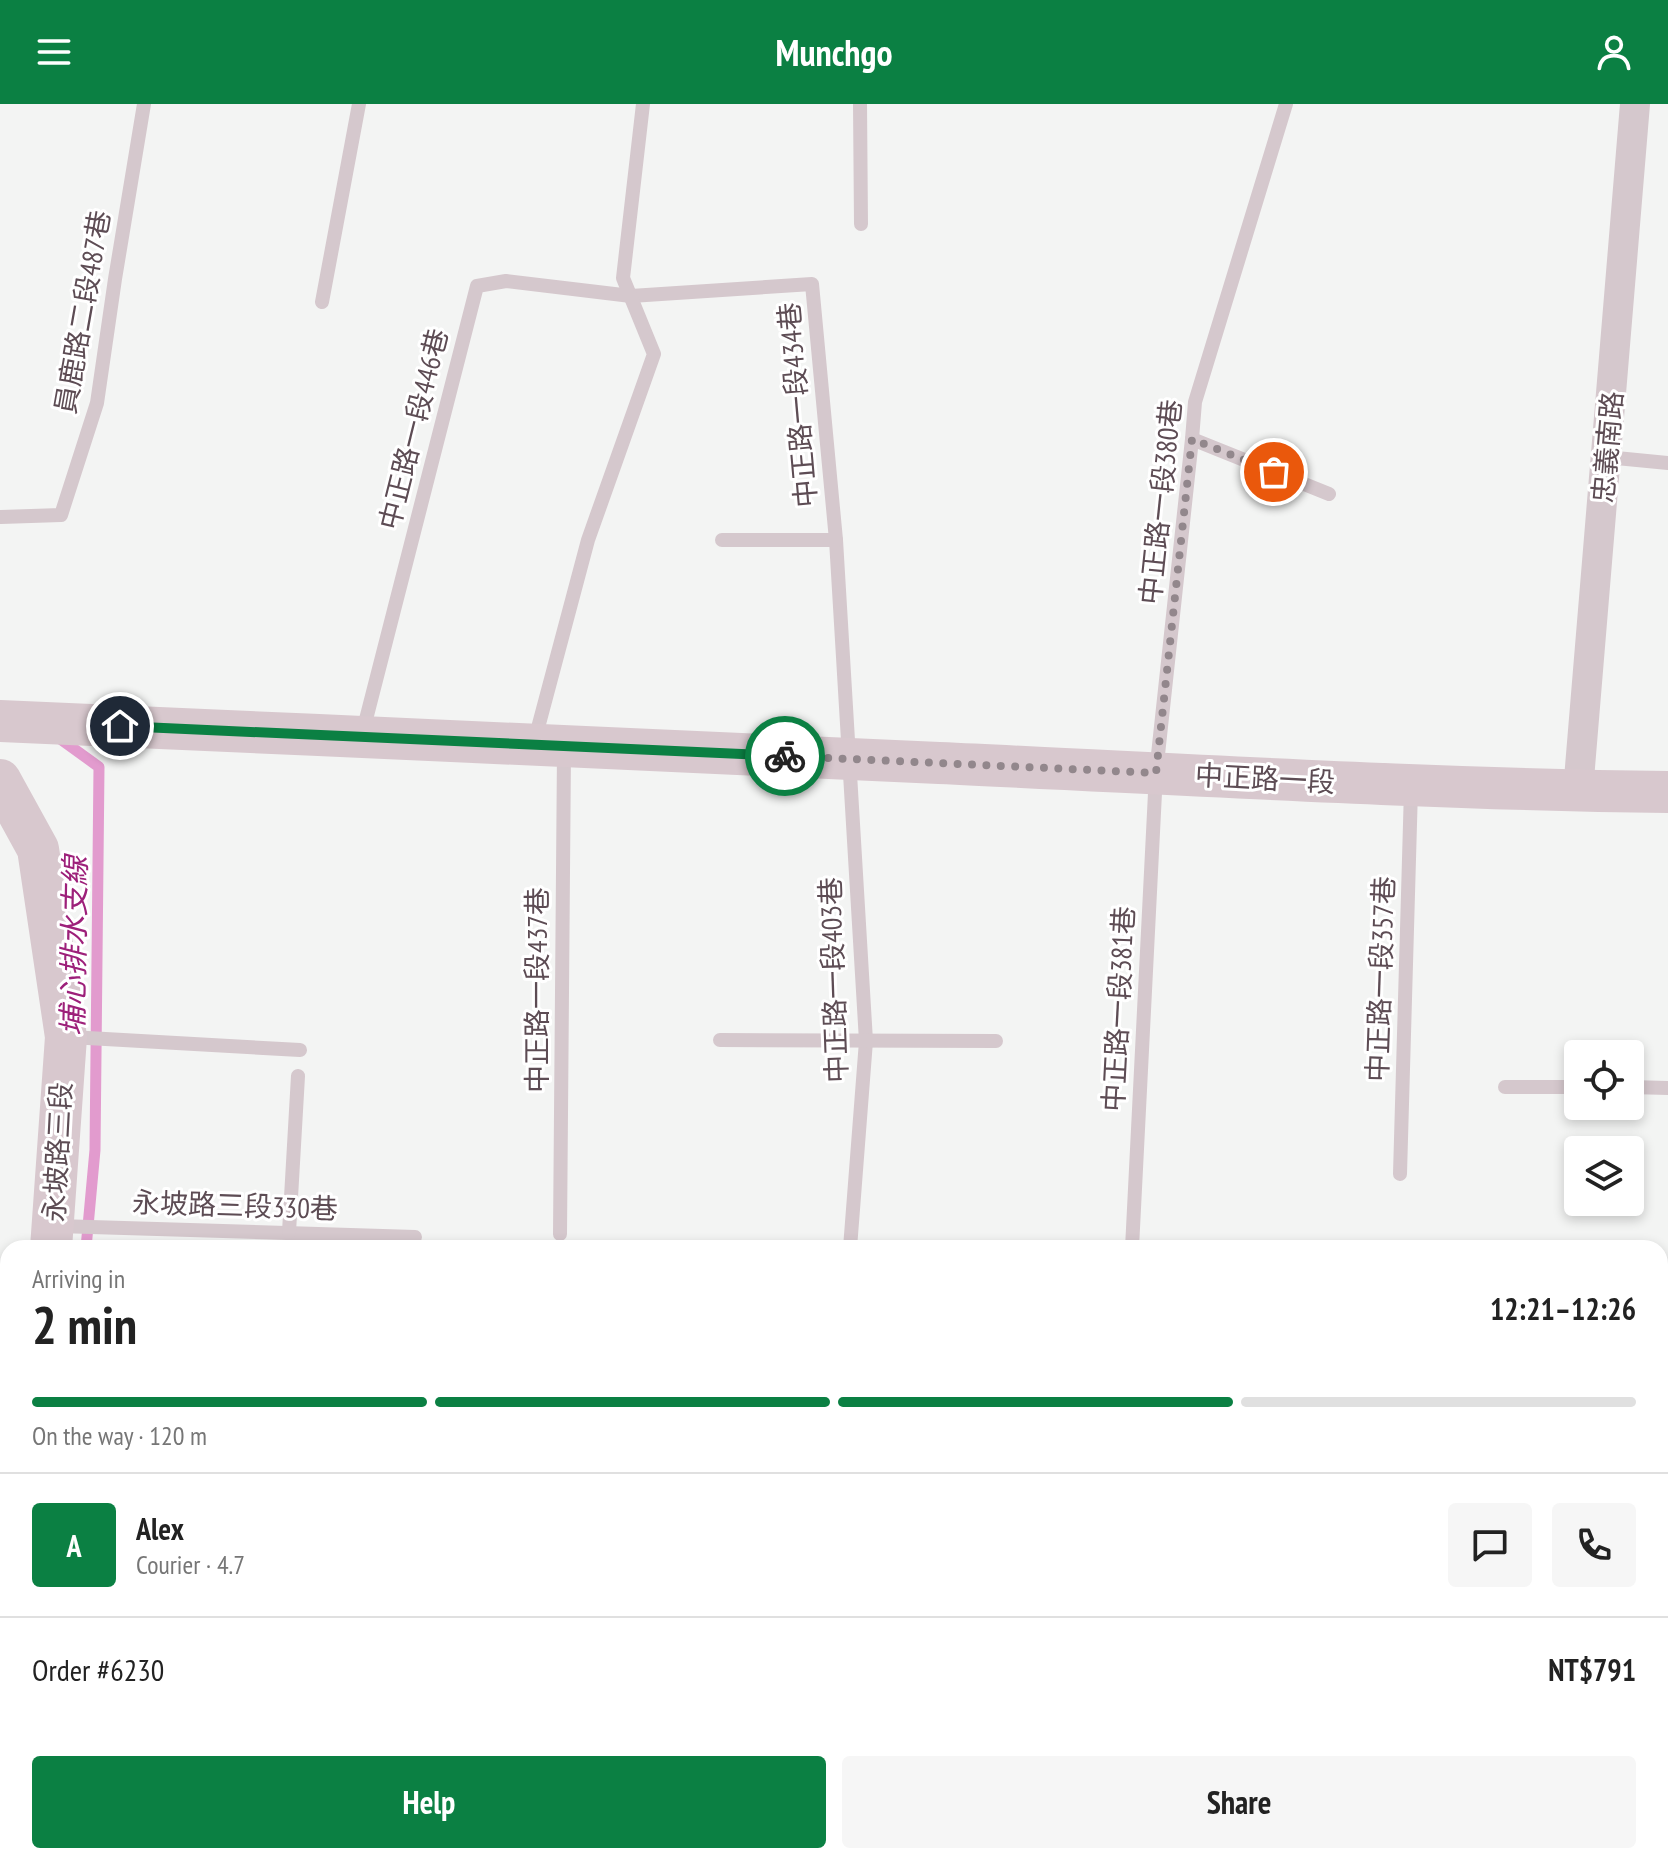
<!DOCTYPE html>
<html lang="en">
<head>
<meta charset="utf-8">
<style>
  :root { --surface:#fff; --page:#f6f6f6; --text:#222; --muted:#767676; --line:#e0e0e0; --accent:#0b8043 }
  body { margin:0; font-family:"PT Sans Narrow","Noto Sans TC",sans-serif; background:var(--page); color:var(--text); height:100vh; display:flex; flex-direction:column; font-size:30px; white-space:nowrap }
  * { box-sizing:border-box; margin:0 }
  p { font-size:26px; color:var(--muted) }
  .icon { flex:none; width:44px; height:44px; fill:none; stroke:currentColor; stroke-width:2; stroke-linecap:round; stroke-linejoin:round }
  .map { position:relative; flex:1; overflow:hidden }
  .details { position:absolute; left:0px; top:1136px; width:1668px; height:624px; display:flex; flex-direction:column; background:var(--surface); border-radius:24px 24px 0 0; box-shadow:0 4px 12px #0003 }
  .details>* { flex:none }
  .tools { position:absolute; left:1564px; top:936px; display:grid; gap:16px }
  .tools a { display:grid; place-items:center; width:80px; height:80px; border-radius:8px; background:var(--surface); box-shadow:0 4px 12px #0003; font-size:40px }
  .pin { position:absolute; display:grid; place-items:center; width:68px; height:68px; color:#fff; margin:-34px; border:4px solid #fff; border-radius:50%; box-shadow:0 2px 8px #0007 }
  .courier { position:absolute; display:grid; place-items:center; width:80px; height:80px; margin:-40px; border:6px solid #0b8043; border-radius:50%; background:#fff; color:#222; box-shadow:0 2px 10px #0007 }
  .overview em { font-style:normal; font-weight:700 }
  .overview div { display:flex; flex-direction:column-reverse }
  .overview { display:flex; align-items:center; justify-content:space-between; height:136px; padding:0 32px }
  h1 { font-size:52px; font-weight:700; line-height:60px }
  .bar { display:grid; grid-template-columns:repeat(4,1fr); gap:12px 8px; align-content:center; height:96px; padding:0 32px }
  .bar i { height:10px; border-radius:6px; background:var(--line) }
  .bar .selected { background:var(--accent) }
  .bar p { grid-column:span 4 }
  .line { display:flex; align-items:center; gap:20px; padding:0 32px; border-top:2px solid var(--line) }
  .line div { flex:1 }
  .round { display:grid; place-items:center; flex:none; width:84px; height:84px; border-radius:8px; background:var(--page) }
  .cta { display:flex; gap:16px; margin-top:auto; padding:16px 32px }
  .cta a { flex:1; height:92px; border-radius:8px; background:var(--accent); color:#fff; font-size:32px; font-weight:700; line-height:92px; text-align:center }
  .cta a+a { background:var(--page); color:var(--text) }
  header { display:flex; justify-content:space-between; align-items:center; height:104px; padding:0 32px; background:var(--accent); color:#fff; font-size:36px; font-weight:700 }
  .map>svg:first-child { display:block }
</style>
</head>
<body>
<header><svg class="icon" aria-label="menu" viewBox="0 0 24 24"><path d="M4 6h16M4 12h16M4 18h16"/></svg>Munchgo<svg class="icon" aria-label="person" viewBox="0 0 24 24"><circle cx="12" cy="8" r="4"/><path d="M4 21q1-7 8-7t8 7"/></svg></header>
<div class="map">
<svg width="1668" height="1760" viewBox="0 0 1668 1760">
  <rect width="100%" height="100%" fill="#f3f4f3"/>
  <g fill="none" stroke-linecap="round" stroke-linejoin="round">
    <!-- stream -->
    <g stroke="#e29bce" stroke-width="11">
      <polyline points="59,634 99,663 95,1046 86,1144"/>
      <polyline points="29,1760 30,1752"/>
    </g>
    <!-- lane -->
    <g stroke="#d5c8cd" stroke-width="14">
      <polyline points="860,0 861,120"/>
      <polyline points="322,198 359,0"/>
      <polyline points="1192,335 1329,390"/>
      <polyline points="1606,353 1668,359"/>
      <polyline points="1,413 61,411 97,299 115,175 144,0"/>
      <polyline points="836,436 866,937 850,1144"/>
      <polyline points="362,631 477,182 506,177 631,192 812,180 836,436 722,436"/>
      <polyline points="535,635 588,436 654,250 623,174 643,0"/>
      <polyline points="70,933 300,946"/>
      <polyline points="720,936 996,937"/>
      <polyline points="1505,983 1578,983"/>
      <polyline points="1630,983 1668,984"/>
      <polyline points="1400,1070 1411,685"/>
      <polyline points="58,1122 415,1133"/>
      <polyline points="289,1128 298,972"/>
      <polyline points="560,1130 564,647"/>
      <polyline points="1132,1144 1156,669 1192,335 1195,298 1286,0"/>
      <polyline points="1660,1193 1668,1193"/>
      <polyline points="0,1224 8,1227"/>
    </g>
    <!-- street -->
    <polyline stroke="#d5c8cd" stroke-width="30" points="1578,687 1635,0"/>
    <!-- secondary -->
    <g stroke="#d8c8ce" stroke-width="42">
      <path d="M0,617C313,631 626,644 939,659C1182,670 1425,685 1668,688"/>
      <polyline points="0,676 38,745 66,933 51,1144"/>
      <polyline points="0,1750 8,1656"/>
    </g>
  </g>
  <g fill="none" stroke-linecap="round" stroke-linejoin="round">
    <!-- done -->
    <polyline stroke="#92878c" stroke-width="8" stroke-dasharray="0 14.4" points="785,652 1156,669 1192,335 1274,368"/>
    <!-- route -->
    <polyline stroke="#0b8043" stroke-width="10" points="120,622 785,652"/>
  </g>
  <g text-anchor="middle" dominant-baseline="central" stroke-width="6" stroke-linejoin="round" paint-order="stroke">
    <!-- street labels -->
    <g font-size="28" fill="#5d4c54" stroke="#fff">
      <text transform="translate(82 208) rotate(-80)">員鹿路二段487巷</text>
      <text transform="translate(797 301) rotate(-95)">中正路一段434巷</text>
      <text transform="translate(413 325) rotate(-76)">中正路一段446巷</text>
      <text transform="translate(1607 343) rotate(-85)">忠義南路</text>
      <text transform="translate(1160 398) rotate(-84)">中正路一段380巷</text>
      <text transform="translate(1265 674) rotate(3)">中正路一段</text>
      <text transform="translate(1380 875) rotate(-88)">中正路一段357巷</text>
      <text transform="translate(833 876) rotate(-92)">中正路一段403巷</text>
      <text transform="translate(536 886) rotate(-90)">中正路一段437巷</text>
      <text transform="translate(1118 905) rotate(-87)">中正路一段381巷</text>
      <text transform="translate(57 1048) rotate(-87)">永坡路三段</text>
      <text transform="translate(235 1101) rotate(2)">永坡路三段330巷</text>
    </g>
    <!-- water labels -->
    <g font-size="30" font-style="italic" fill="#9d207a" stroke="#fff">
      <text transform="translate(73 842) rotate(-89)">埔心排水支線</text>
    </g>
  </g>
</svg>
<div class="tools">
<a><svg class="icon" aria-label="locate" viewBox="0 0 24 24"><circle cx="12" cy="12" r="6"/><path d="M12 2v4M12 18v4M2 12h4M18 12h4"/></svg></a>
<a><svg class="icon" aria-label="layers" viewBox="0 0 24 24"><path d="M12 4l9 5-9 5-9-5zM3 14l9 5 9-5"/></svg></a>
</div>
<div class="pin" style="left:1274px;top:368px;background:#ea580c"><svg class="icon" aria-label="bag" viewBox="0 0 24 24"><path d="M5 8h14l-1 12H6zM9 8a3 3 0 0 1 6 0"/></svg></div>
<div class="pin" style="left:120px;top:622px;background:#1f2937"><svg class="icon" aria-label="home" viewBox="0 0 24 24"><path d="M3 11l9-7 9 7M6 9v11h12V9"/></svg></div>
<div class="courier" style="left:785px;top:652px"><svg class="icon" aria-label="bike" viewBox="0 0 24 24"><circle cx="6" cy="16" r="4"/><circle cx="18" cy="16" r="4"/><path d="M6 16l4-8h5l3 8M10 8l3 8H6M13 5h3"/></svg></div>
<section class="details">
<div class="overview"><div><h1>2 min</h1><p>Arriving in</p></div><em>12:21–12:26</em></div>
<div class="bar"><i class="selected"></i><i class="selected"></i><i class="selected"></i><i></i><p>On the way · 120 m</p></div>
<div class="line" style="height:144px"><b class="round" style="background:var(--accent);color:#fff">A</b><div><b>Alex</b><p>Courier · 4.7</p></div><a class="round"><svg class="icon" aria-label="chat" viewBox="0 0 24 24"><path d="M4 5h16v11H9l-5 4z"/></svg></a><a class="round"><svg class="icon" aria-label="phone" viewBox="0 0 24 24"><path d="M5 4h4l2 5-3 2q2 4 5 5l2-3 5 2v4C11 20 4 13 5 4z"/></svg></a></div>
<div class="line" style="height:104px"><div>Order #6230</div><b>NT$791</b></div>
<div class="cta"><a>Help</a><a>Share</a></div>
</section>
</div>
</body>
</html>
